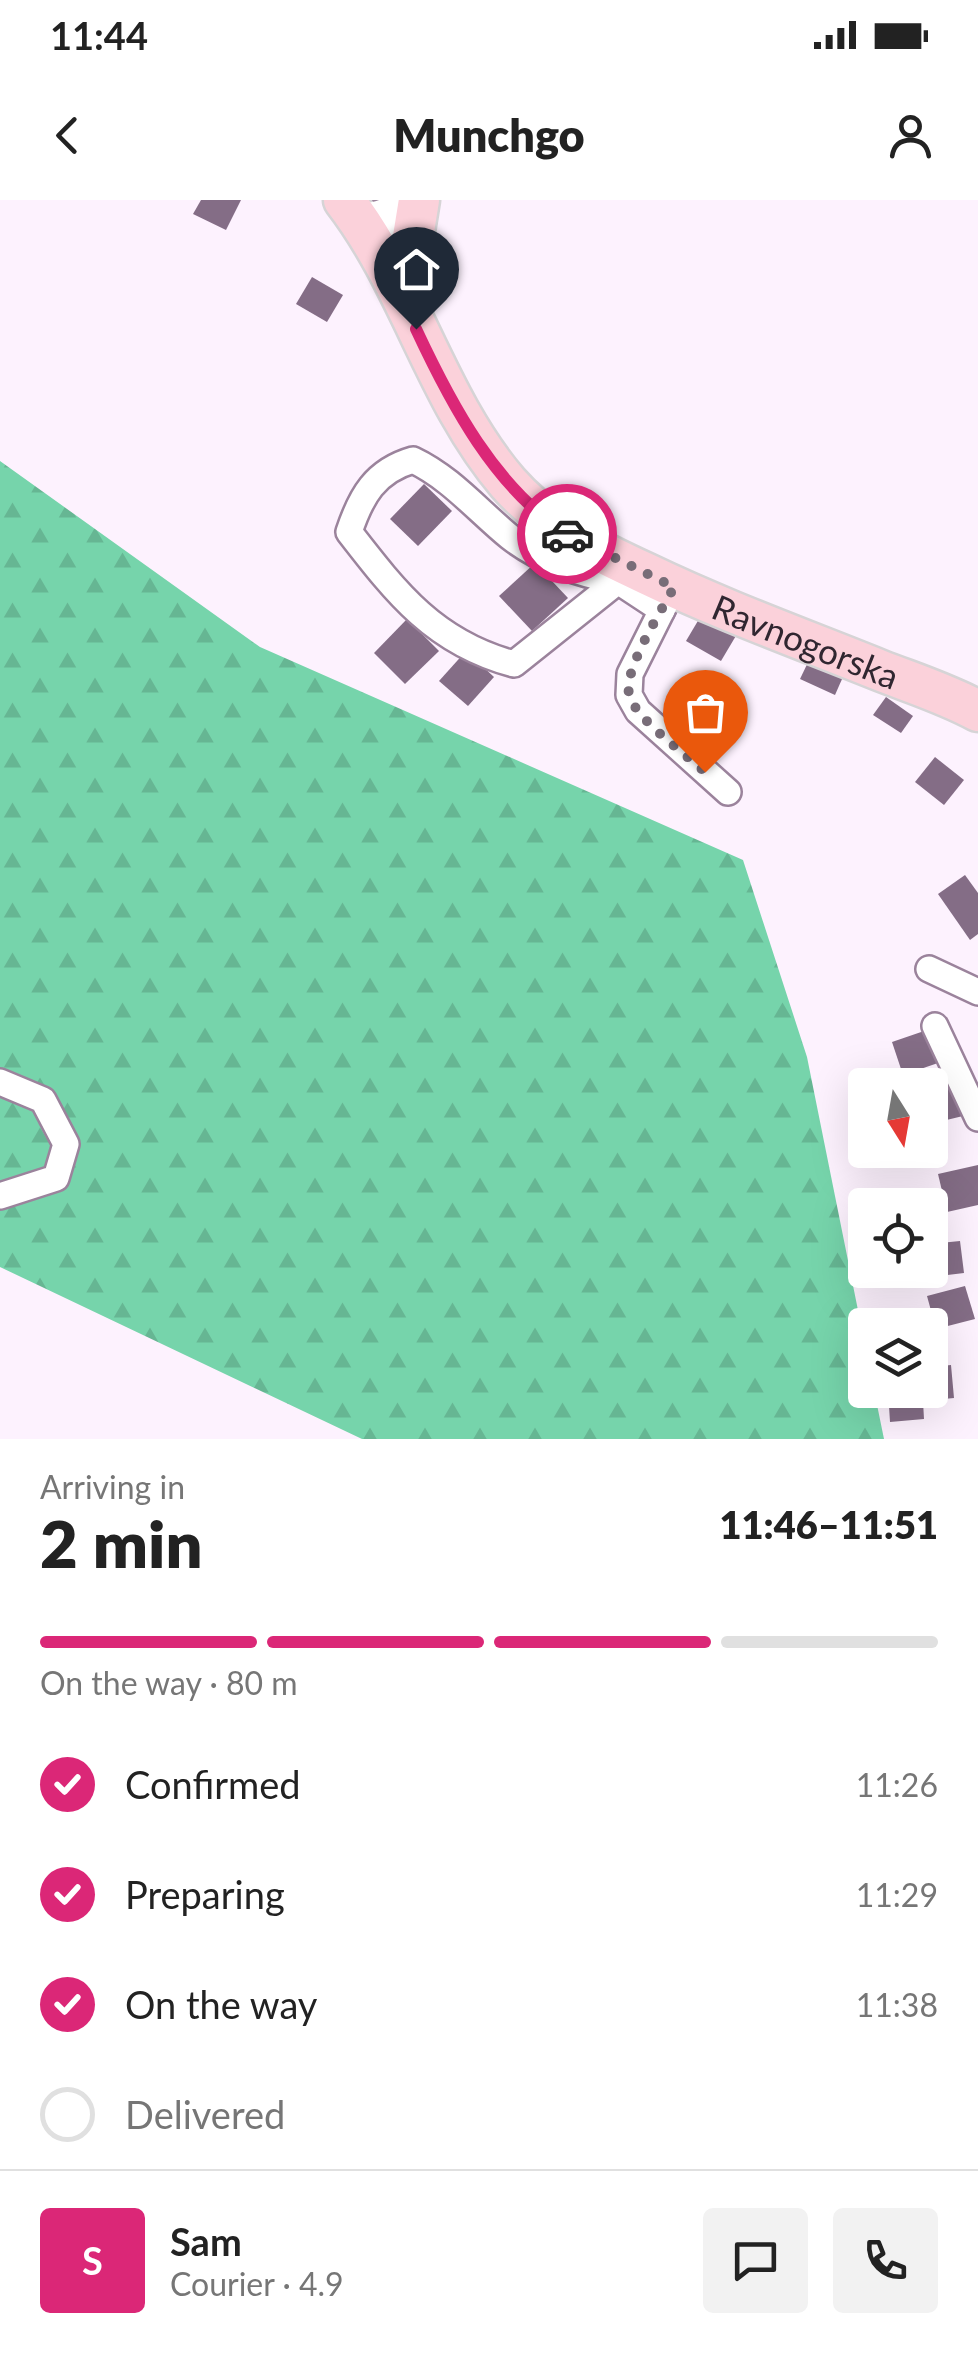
<!DOCTYPE html>
<html lang="en">
<head>
<meta charset="utf-8">
<style>
  :root { --surface:#fff; --page:#f2f2f2; --text:#222; --muted:#767676; --line:#e0e0e0; --accent:#db2777 }
  body { margin:0; font-family:Lato,sans-serif; background:var(--page); color:var(--text); height:100vh; display:flex; flex-direction:column; font-size:38px; white-space:nowrap }
  * { box-sizing:border-box; margin:0 }
  p { font-size:32px; color:var(--muted) }
  .icon { flex:none; width:55px; height:55px; fill:none; stroke:currentColor; stroke-width:2; stroke-linecap:round; stroke-linejoin:round }
  .map { position:relative; height:1239px; overflow:hidden }
  .panel { display:flex; flex-direction:column; background:var(--surface); flex:1 }
  .panel>* { flex:none }
  .needle { width:65px; rotate:169deg }
  .buttons { position:absolute; left:848px; top:868px; display:grid; gap:20px }
  .buttons a { display:grid; place-items:center; width:100px; height:100px; border-radius:10px; background:var(--surface); box-shadow:0 10px 40px #0002; font-size:50px }
  .pin { position:absolute; display:grid; place-items:center; width:85px; height:85px; color:#fff; margin:-102px -42px; border-radius:50% 50% 50% 0; rotate:-45deg; box-shadow:0 0 10px #0007 }
  .pin .icon { rotate:45deg }
  .courier { position:absolute; display:grid; place-items:center; width:100px; height:100px; margin:-50px; border:8px solid #db2777; border-radius:50%; background:#fff; color:#222; box-shadow:0 2px 12px #0007 }
  .overview em { font-style:normal; font-weight:800 }
  .overview div { display:flex; flex-direction:column-reverse }
  .overview { display:flex; align-items:center; justify-content:space-between; height:170px; padding:0 40px }
  h1 { font-size:65px; font-weight:800; line-height:75px }
  .bar { display:grid; grid-template-columns:repeat(4,1fr); gap:15px 10px; align-content:center; height:120px; padding:0 40px }
  .bar i { height:12px; border-radius:8px; background:var(--line) }
  .bar .on { background:var(--accent) }
  .bar p { grid-column:span 4 }
  .line { display:flex; align-items:center; gap:25px; padding:0 40px; border-top:2px solid var(--line) }
  .line div { flex:1 }
  .round { display:grid; place-items:center; flex:none; width:105px; height:105px; border-radius:10px; background:var(--page) }
  ol { padding:0 40px; list-style:none }
  li { display:flex; align-items:center; gap:30px; height:110px }
  li p { margin-inline-start:auto }
  li .icon { padding:10px; border-radius:50%; background:var(--accent); color:#fff; stroke-width:4 }
  li:last-child { color:var(--muted) }
  li i { width:55px; height:55px; border:5px solid var(--line); border-radius:50% }
  .status { display:flex; justify-content:space-between; align-items:center; height:70px; padding:0 50px; background:var(--surface); direction:ltr }
  .status svg { height:28px; fill:currentColor }
  header { display:flex; justify-content:space-between; align-items:center; height:130px; padding:0 40px; background:var(--surface); font-size:45px; font-weight:800 }
  .map>svg:first-child { display:block }
</style>
</head>
<body>
<div class="status"><b>11:44</b><svg viewBox="0 0 49 12"><path d="M0 12V9h3v3zM5 12V6h3v6zM10 12V3h3v9zM15 12V0h3v12zM26 1h20v11H26zM47 4h2v5h-2z"/></svg></div>
<header><svg class="icon" aria-label="back" viewBox="0 0 24 24"><path d="M15 5l-7 7 7 7"/></svg>Munchgo<svg class="icon" aria-label="person" viewBox="0 0 24 24"><circle cx="12" cy="8" r="4"/><path d="M4 21q1-7 8-7t8 7"/></svg></header>
<div class="map">
<svg width="978" height="1239" viewBox="0 0 978 1239">
  <defs>
    <pattern id="forest-firs" width="22" height="20" patternUnits="userSpaceOnUse" patternTransform="scale(2.5)"><rect width="22" height="20" fill="#76d4ab"/><path d="M5 1l3.5 6h-7zM16 11l3.5 6h-7z" fill="#66b693"/></pattern>
  </defs>
  <rect width="100%" height="100%" fill="#fdf2fe"/>
  <!-- forest -->
  <polygon fill="url(#forest-firs)" points="0,261 260,447 743,660 807,857 865,1145 865,1190 874,1190 884,1239 362,1239 0,1067"/>
  <!-- building -->
  <g fill="#846d86">
    <polygon points="201,0 241,0 226,30 193,14"/>
    <polygon points="312,77 343,95 327,122 296,104"/>
    <polygon points="424,284 452,311 418,346 390,319"/>
    <polygon points="535,363 568,398 532,431 499,396"/>
    <polygon points="702,414 737,434 721,461 686,441"/>
    <polygon points="407,419 439,451 405,484 374,453"/>
    <polygon points="466,451 494,477 468,506 439,481"/>
    <polygon points="812,454 846,470 835,495 800,479"/>
    <polygon points="886,497 913,516 901,533 873,515"/>
    <polygon points="935,557 964,580 944,605 915,582"/>
    <polygon points="965,675 978,693 978,734 970,740 938,694"/>
    <polygon points="927,830 938,863 903,875 892,842"/>
    <polygon points="954,878 963,916 930,924 930,884"/>
    <polygon points="978,965 978,1005 947,1012 938,974"/>
    <polygon points="960,1041 964,1073 931,1077 930,1044"/>
    <polygon points="965,1086 975,1119 936,1129 927,1096"/>
    <polygon points="951,1165 954,1198 923,1201 924,1219 890,1222 888,1190 930,1190 930,1167"/>
  </g>
  <g fill="none" stroke-linecap="round" stroke-linejoin="round">
    <!-- minor casing -->
    <g stroke="#9b839c" stroke-width="30">
      <g id="minor">
        <path d="M618,381C579,374 542,362 510,337C478,311 451,278 413,260C375,271 361,296 349,332C397,394 435,443 514,464L618,381L662,410"/>
        <polyline points="669,396 630,474 629,495 638,511 728,592"/>
        <polyline points="929,769 978,792"/>
        <polyline points="935,826 978,918"/>
        <polyline points="0,882 43,900 66,944 56,978 0,996"/>
      </g>
    </g>
    <!-- secondary casing -->
    <g stroke="#9b839c" stroke-width="42">
      <path id="secondary" d="M361,22C383,22 394,16 409,0"/>
    </g>
    <!-- primary casing -->
    <g stroke="#d6d4d6" stroke-width="45">
      <g id="primary">
        <path id="s1" d="M344,0C411,87 436,199 508,283C547,327 595,350 647,374C722,410 802,439 879,470C912,483 947,494 978,511"/>
        <polyline points="413,105 410,56 419,0"/>
      </g>
    </g>
    <!-- minor -->
    <use href="#minor" stroke="#fff" stroke-width="25"/>
    <!-- secondary -->
    <use href="#secondary" stroke="#fff" stroke-width="38"/>
    <!-- primary -->
    <use href="#primary" stroke="#fbd1da" stroke-width="40"/>
  </g>
  <g fill="none" stroke-linecap="round" stroke-linejoin="round">
    <!-- done -->
    <path stroke="#786d78" stroke-width="10" stroke-dasharray="0 18" d="M567,334L674,387C661,412 624,468 629,494C634,518 687,555 705,572"/>
    <!-- route -->
    <path stroke="#db2777" stroke-width="12" d="M416,129C451,204 495,288 567,334"/>
  </g>
  <g text-anchor="middle" dominant-baseline="central" stroke-width="10" stroke-linejoin="round" paint-order="stroke">
    <!-- street labels -->
    <g font-size="35" fill="#302630" stroke="#fff">
      <text stroke="none"><textPath href="#s1" startOffset="668">Ravnogorska</textPath></text>
    </g>
  </g>
</svg>
<div class="buttons">
<a><svg class="needle" viewBox="-14 -14 28 28"><path d="M0-13l5 13h-10z" fill="#e53935"/><path d="M0 13l5-13h-10z" fill="#767676"/></svg></a>
<a><svg class="icon" aria-label="locate" viewBox="0 0 24 24"><circle cx="12" cy="12" r="6"/><path d="M12 2v4M12 18v4M2 12h4M18 12h4"/></svg></a>
<a><svg class="icon" aria-label="layers" viewBox="0 0 24 24"><path d="M12 4l9 5-9 5-9-5zM3 14l9 5 9-5"/></svg></a>
</div>
<div class="pin" style="left:705px;top:572px;background:#ea580c"><svg class="icon" aria-label="bag" viewBox="0 0 24 24"><path d="M5 8h14l-1 12H6zM9 8a3 3 0 0 1 6 0"/></svg></div>
<div class="pin" style="left:416px;top:129px;background:#1f2937"><svg class="icon" aria-label="home" viewBox="0 0 24 24"><path d="M3 11l9-7 9 7M6 9v11h12V9"/></svg></div>
<div class="courier" style="left:567px;top:334px"><svg class="icon" aria-label="car" viewBox="0 0 24 24"><path d="M5 17H2v-5l4-1 3-4h7l3 4 3 1v5h-3M9 17h6M6 11h13"/><circle cx="7" cy="17" r="2"/><circle cx="17" cy="17" r="2"/></svg></div>
</div>
<section class="panel">
<div class="overview"><div><h1>2 min</h1><p>Arriving in</p></div><em>11:46–11:51</em></div>
<div class="bar"><i class="on"></i><i class="on"></i><i class="on"></i><i></i><p>On the way · 80 m</p></div>
<ol>
<li><svg class="icon" aria-label="check" viewBox="0 0 24 24"><path d="M5 12l5 5 9-10"/></svg>Confirmed<p>11:26</p></li>
<li><svg class="icon" aria-label="check" viewBox="0 0 24 24"><path d="M5 12l5 5 9-10"/></svg>Preparing<p>11:29</p></li>
<li><svg class="icon" aria-label="check" viewBox="0 0 24 24"><path d="M5 12l5 5 9-10"/></svg>On the way<p>11:38</p></li>
<li><i></i>Delivered</li>
</ol>
<div class="line" style="height:180px"><b class="round" style="background:var(--accent);color:#fff">S</b><div><b>Sam</b><p>Courier · 4.9</p></div><a class="round"><svg class="icon" aria-label="chat" viewBox="0 0 24 24"><path d="M4 5h16v11H9l-5 4z"/></svg></a><a class="round"><svg class="icon" aria-label="phone" viewBox="0 0 24 24"><path d="M5 4h4l2 5-3 2q2 4 5 5l2-3 5 2v4C11 20 4 13 5 4z"/></svg></a></div>
</section>
</body>
</html>
